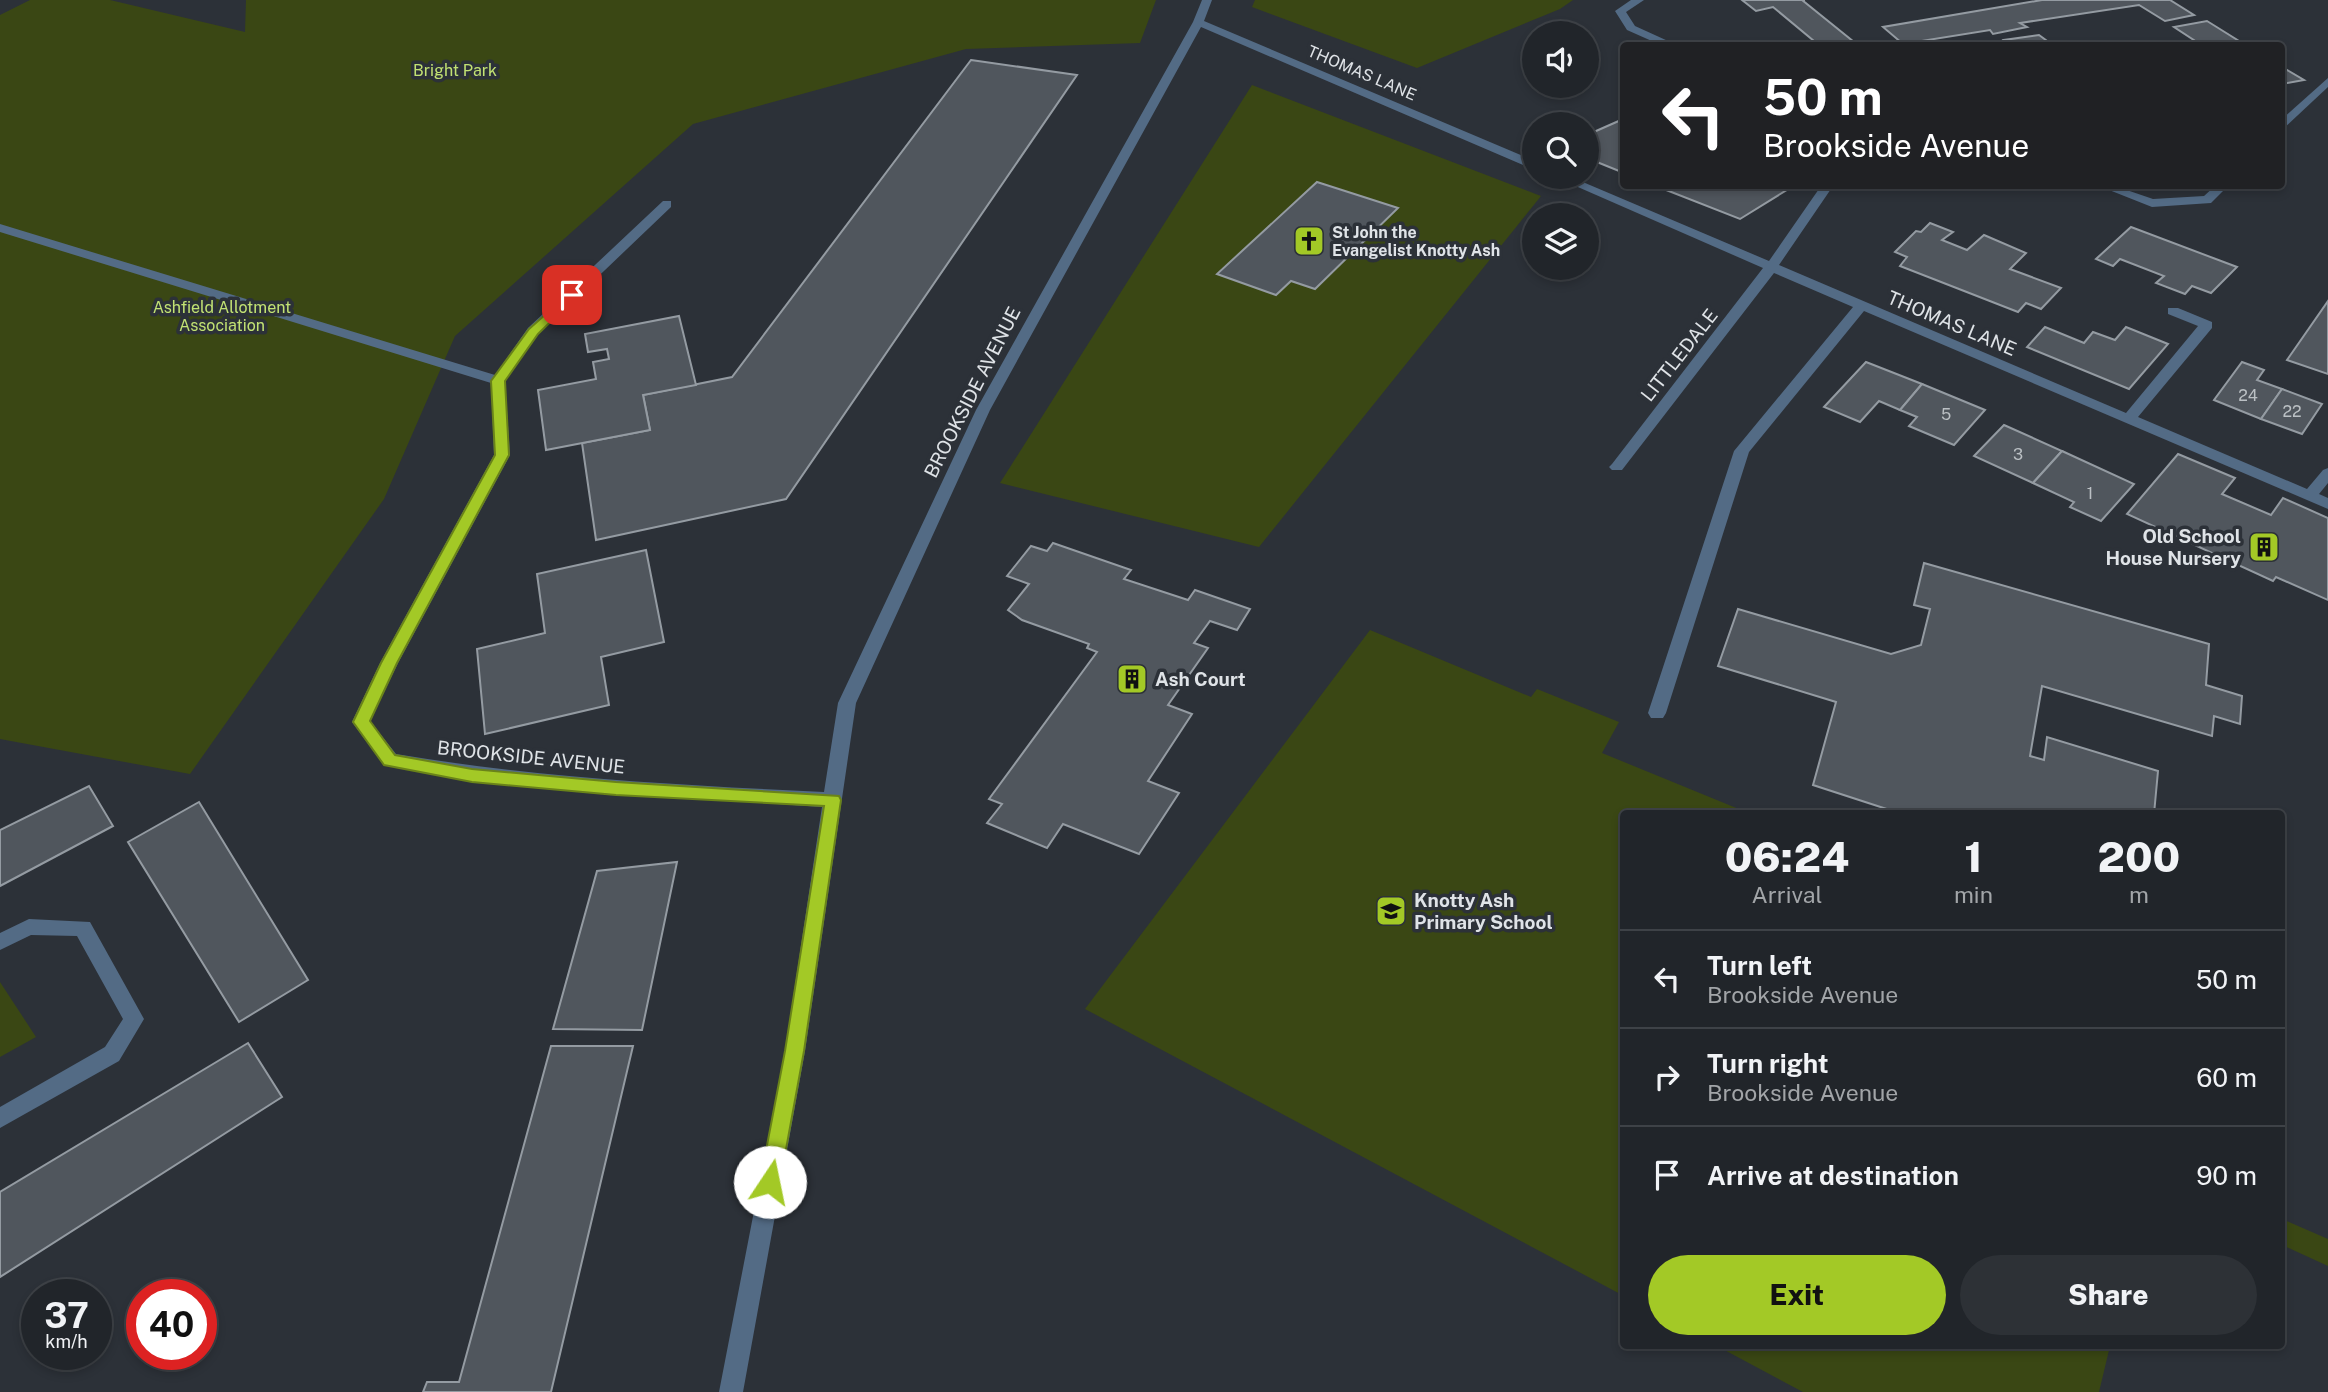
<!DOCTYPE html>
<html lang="en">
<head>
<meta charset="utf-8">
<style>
  body { margin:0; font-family:"Public Sans",sans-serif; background:#2d3136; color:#f1f3f6; height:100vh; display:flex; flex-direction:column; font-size:26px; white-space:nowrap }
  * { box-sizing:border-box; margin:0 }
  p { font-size:23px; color:#a2a5a8 }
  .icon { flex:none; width:38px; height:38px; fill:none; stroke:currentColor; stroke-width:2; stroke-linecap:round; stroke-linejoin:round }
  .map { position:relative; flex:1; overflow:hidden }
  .drawer { position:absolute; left:1620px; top:810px; width:665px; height:539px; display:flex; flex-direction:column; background:#21252a; border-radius:7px; box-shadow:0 4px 10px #0003,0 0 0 2px #3e4247 }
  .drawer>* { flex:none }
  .top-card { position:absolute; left:1620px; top:42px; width:665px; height:147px; border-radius:7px; box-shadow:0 4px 10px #0003,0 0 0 2px #3e4247; background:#202124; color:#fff; overflow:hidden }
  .buttons { position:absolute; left:1522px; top:21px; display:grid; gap:14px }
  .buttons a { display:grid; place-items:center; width:77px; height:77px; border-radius:50%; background:#21252a; box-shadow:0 4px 10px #0003,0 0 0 2px #3e4247; font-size:35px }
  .speed { position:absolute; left:21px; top:1279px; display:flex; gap:14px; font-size:35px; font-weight:700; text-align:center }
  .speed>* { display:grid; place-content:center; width:91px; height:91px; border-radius:50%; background:#21252a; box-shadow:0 4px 10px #0003,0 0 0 2px #3e4247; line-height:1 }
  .speed small { font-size:18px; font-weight:400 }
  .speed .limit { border:10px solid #d22; background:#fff; color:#111 }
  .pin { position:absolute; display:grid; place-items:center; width:60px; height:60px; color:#fff; margin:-30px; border-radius:14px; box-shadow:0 4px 10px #0006 }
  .me { position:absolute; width:77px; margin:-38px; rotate:11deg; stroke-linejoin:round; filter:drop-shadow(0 0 5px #0008) }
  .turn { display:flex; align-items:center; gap:24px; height:147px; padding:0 28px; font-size:32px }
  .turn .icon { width:91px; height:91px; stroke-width:2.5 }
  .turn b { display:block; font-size:49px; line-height:60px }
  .eta { display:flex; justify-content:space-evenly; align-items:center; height:119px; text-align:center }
  .eta b { font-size:42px; font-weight:800; line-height:49px }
  .primary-button { display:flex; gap:14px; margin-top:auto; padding:14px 28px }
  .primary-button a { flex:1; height:80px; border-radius:42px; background:#a3c926; color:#111; font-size:28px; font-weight:800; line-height:80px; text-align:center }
  .primary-button a+a { background:#2d3136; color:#f1f3f6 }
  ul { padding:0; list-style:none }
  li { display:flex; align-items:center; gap:21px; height:98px; padding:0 28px; border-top:2px solid #3e4247 }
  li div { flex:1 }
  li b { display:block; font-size:26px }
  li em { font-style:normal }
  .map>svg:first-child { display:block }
</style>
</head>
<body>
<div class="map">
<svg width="2328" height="1392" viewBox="0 0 2328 1392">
  <rect width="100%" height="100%" fill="#2c3138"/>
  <g fill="#3a4714">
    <path d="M30 0H110L245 32 246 0H1156L1140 43 966 49 693 124 455 336 384 499 190 774 0 739V15Z"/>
    <path d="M1255 0H1573L1560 9 1417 68 1252 7Z"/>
    <path d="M1252 85 1541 196 1259 547 1000 483Z"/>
    <path d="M1370 630 1531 697 1537 689 1619 722 1602 753 1751 814H1624V1296L1085 1009Z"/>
    <path d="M0 982 36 1037 0 1057Z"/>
    <path d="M2282 1219 2328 1239V1266L2282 1245Z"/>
    <path d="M1717 1346H2110L2099 1392H1803Z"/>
  </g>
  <g fill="#50565d" stroke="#949ba2" stroke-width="2">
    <path d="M1742 0H1805H1802L1859 46H1820L1773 7 1756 11Z"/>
    <path d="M2042 0H2170L2194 15 2165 21 2139 5 2020 23 2027 27 1993 34 1990 30 1903 44 1883 27Z"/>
    <path d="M2207 21 2247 46H2203L2174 27Z"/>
    <path d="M2039 35 2054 46H2012L2004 40Z"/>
    <path d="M971 60 1077 75 786 499 596 540 582 443 650 430 643 395 732 377Z"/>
    <path d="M2282 67 2304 80 2282 84Z"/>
    <path d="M1621 120 1624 122V173L1587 158V135Z"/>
    <path d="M1317 182 1398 208 1315 289 1291 281 1276 295 1217 274Z"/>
    <path d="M1656 186H1784L1790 188 1740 219Z"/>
    <path d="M1930 223 1953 232 1942 240 1967 250 1984 235 2026 253 2010 269 2061 288 2041 309 2026 303 2018 312 1900 266 1907 257 1895 252 1916 231 1921 232Z"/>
    <path d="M2131 227 2237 267 2211 293 2192 286 2185 294 2156 283 2164 276 2120 259 2113 266 2096 259Z"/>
    <path d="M2328 301V374L2287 360Z"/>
    <path d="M679 316 696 385 643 395 650 430 546 450 538 390 596 379 593 362 609 359 607 349 588 352 585 334Z"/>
    <path d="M2045 327 2084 343 2093 332 2115 340 2126 327 2168 344 2129 389 2027 347Z"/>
    <path d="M1866 362 1922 384 1900 410 1879 401 1860 422 1824 407Z"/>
    <path d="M2242 362 2264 370 2257 380 2282 389 2261 419 2214 400Z"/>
    <path d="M1922 384 1985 410 1954 445 1909 426 1917 417 1900 410Z"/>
    <path d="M2282 389 2322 404 2302 434 2261 419Z"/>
    <path d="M2004 425 2062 451 2033 483 1974 456Z"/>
    <path d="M2062 451 2134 484 2101 521 2070 507 2074 502 2033 483Z"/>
    <path d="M2178 454 2235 478 2222 494 2271 515 2283 498 2328 518V600L2276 577 2273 581 2127 514Z"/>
    <path d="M1053 543 1131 570 1124 579 1188 600 1195 590 1250 609 1237 630 1210 621 1194 643 1208 648 1168 705 1192 714 1148 781 1179 793 1139 854 1063 824 1047 848 987 823 1002 804 989 799 1097 652 1087 648 1089 644 1022 620 1008 610 1029 584 1007 576 1031 546 1047 551Z"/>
    <path d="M646 550 664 642 601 657 609 705 485 734 477 649 545 633 537 574Z"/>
    <path d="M1924 563 2209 644 2206 685 2242 696 2240 724 2214 716 2212 736 2042 686 2030 756 2044 760 2047 737 2158 771 2154 814H1902L1813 785 1836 702 1718 666 1738 609 1891 654 1921 645 1930 609 1914 605Z"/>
    <path d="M89 786 113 826 0 886V830Z"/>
    <path d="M199 802 308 980 239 1022 128 842Z"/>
    <path d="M677 862 642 1030 553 1029 597 871Z"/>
    <path d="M248 1043 282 1097 0 1277V1192Z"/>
    <path d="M551 1046H633L551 1392H423L427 1382H459Z"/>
  </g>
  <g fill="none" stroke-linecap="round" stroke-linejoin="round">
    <g fill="#536b85" fill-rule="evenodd">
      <path d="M1202 0H1212L1204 21 1535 161V170L1201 27 990 410 856 703 805 1051 743 1392H719L785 1051 822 807 555 789 445 776 384 765 352 722 380 663 494 455 491 383 0 232V224L495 375 528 328 663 201H671V207L538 334 505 381 510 455 398 663 370 721 396 754C538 778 681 785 824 792L838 703 976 410 1193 22Z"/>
      <path d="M1631 0H1644L1626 12 1635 26 1679 46H1663L1627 30 1615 11Z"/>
      <path d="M2328 78V87L2282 130V119Z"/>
      <path d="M1555 177H1571L1769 261 1821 186H1833L1779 265 2126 413 2198 326 2168 314V308H2178L2212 322V328L2138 417 2307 489 2323 470 2328 468V483L2319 494 2328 498V509L1864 311 1749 452 1666 713 1663 718H1651L1648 713 1734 451 1853 307 1774 273 1622 470H1612L1609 467 1612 464 1763 268Z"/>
      <path d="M2099 186H2115L2153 199 2204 196 2215 186H2228L2211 203 2152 207Z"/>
      <path d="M29 919 90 922 144 1019 119 1061 0 1128V1107L105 1047 123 1019 77 936 31 935 0 950V933Z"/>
    </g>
  </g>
  <path fill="#a3c926" stroke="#6a8319" stroke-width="2" d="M572 291 578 295 576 297 538 334 505 381 509 455 397 663 370 721 395 755 472 769 616 782 839 796 841 800 804 1051 780 1182 777 1189 770 1191 763 1189 760 1182 785 1051 824 806 616 795 472 782 384 765 353 722 381 663 495 455 491 381 529 329Z"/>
  <defs>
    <g id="church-square" transform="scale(1.575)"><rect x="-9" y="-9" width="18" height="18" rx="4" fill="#a3c926" stroke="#2c3138"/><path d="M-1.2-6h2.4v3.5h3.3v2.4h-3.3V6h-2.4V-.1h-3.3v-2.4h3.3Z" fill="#111"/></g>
    <g id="building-square" transform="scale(1.575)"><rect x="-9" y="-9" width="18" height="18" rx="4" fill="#a3c926" stroke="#2c3138"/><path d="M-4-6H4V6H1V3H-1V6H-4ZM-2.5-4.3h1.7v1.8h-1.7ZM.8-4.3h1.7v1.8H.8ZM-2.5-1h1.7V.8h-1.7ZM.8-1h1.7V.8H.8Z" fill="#111"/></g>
    <g id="school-square" transform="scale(1.575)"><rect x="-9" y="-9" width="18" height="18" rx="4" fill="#a3c926" stroke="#2c3138"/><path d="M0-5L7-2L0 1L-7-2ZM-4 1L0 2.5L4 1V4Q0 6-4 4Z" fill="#111"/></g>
  </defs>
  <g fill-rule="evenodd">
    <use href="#church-square" x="1309" y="241"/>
    <use href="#building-square" x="2264" y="547"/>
    <use href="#building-square" x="1132" y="679"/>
    <use href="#school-square" x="1391" y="911"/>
  </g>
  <g text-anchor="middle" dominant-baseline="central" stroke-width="7" stroke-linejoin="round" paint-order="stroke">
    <g font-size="16" fill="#c2e273" stroke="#2c3138">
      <text x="455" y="70">Bright Park</text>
      <text x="222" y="307">Ashfield Allotment<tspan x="222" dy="18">Association</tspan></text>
    </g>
    <g font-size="16" fill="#dfe3e7" stroke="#2c3138">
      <text transform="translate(1362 73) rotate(23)">THOMAS LANE</text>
    </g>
    <g font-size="16" font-weight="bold" fill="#dfe3e7" stroke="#2c3138" text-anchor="start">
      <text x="1332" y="232">St John the<tspan x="1332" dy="18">Evangelist Knotty Ash</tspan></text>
    </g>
    <g font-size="16" fill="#bbc0c4">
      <text x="2248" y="395">24</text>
      <text x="2292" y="411">22</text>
      <text x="1946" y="414">5</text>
      <text x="2018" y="454">3</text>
      <text x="2090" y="493">1</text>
    </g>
    <g font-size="19" fill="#dfe3e7" stroke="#2c3138">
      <text transform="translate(1952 323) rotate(23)">THOMAS LANE</text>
      <text transform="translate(1679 355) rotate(-52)">LITTLEDALE</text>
      <text transform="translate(972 392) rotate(-63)">BROOKSIDE AVENUE</text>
      <text transform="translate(531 757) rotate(6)">BROOKSIDE AVENUE</text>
    </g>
    <g font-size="19" font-weight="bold" fill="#dfe3e7" stroke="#2c3138" text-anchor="start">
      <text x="2241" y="536" text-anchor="end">Old School<tspan x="2241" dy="22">House Nursery</tspan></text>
      <text x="1155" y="679">Ash Court</text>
      <text x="1414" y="900">Knotty Ash<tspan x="1414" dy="22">Primary School</tspan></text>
    </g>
  </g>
</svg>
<div class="buttons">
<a><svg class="icon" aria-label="sound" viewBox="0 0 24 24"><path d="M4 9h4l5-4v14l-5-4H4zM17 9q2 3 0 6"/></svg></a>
<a><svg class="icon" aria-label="search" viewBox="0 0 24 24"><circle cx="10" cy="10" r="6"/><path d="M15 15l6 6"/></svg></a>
<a><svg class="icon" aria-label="layers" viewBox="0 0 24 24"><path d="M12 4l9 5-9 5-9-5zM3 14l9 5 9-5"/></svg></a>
</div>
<div class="speed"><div>37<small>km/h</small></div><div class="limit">40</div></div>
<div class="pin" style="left:572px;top:295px;background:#d93025"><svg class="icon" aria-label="arrive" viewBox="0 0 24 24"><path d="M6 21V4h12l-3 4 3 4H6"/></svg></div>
<svg class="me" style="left:770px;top:1182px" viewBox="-20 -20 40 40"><circle r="19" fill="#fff"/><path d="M0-13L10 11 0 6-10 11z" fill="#a3c926"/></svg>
<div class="top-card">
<div class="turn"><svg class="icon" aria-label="left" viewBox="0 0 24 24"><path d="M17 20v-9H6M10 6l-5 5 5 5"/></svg><div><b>50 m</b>Brookside Avenue</div></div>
</div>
<section class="drawer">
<div class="eta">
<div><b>06:24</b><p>Arrival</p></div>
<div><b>1</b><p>min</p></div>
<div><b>200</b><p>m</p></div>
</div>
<ul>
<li><svg class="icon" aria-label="left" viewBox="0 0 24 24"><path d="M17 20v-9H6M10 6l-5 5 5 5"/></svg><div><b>Turn left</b><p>Brookside Avenue</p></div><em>50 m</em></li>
<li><svg class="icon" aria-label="right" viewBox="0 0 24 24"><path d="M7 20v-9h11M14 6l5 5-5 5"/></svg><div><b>Turn right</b><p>Brookside Avenue</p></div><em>60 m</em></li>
<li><svg class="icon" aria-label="arrive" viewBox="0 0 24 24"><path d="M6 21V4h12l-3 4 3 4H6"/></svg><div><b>Arrive at destination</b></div><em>90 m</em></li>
</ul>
<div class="primary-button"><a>Exit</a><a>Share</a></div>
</section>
</div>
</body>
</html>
